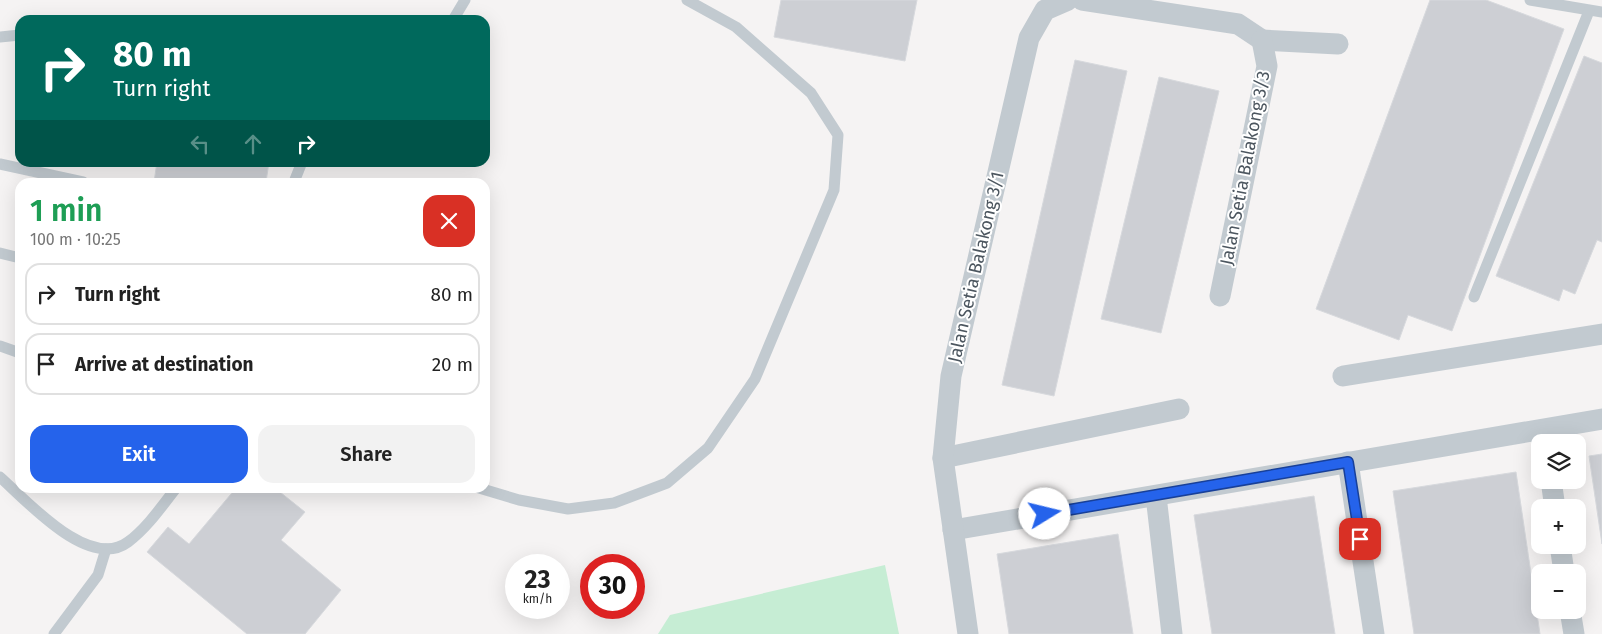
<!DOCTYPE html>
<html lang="en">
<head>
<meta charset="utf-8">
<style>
  body { margin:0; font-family:"Fira Sans",sans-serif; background:#f2f2f2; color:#222; height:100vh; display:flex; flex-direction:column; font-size:19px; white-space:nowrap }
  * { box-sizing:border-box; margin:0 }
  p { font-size:16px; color:#767676 }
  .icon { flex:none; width:28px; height:28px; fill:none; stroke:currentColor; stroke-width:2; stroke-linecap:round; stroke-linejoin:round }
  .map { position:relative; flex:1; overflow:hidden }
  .panel { position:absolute; left:15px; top:178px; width:475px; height:315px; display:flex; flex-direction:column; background:#fff; border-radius:15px; box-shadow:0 5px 20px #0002 }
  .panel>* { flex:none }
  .banner { position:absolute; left:15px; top:15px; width:475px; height:152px; border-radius:15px; box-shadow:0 5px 20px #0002; background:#00695c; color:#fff; overflow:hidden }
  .controls { position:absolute; left:1531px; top:434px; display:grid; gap:10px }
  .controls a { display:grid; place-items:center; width:55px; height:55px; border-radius:10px; background:#fff; box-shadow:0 5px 20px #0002; font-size:25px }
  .speed { position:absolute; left:505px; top:554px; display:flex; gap:10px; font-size:25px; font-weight:700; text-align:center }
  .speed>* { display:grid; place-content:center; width:65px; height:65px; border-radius:50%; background:#fff; box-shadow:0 5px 20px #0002; line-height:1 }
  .speed small { font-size:12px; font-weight:400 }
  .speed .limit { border:8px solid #d22; background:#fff; color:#111 }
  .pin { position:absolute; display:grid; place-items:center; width:42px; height:42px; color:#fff; margin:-21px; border-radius:10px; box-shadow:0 2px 8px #0006 }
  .me { position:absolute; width:55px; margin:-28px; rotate:81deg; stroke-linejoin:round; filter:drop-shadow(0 0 4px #0008) }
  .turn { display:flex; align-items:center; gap:18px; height:105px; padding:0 15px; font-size:22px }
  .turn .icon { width:65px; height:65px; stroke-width:2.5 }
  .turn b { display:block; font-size:35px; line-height:42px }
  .lanes { display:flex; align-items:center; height:48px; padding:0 15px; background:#0003; justify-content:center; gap:25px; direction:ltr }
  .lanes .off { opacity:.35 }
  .round { display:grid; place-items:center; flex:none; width:52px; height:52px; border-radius:15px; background:#f2f2f2 }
  .head { display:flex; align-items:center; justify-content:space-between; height:85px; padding:0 15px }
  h1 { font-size:30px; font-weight:600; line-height:38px; color:#1e9e55 }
  .button { display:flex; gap:10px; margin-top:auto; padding:10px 15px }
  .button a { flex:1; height:58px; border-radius:15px; background:#2563eb; color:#fff; font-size:20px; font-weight:600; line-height:58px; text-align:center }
  .button a+a { background:#f2f2f2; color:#222 }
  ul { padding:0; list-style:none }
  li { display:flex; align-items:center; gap:15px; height:62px; margin:0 10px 8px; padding:0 5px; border:2px solid #e0e0e0; border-radius:15px }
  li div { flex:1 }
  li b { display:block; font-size:19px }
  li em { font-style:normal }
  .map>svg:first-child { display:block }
</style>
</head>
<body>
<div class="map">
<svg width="1602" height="634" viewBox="0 0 1602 634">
  <rect width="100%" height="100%" fill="#f5f3f3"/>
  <path fill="#c6edd4" d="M885 565 899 634H658L670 615Z"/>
  <g fill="#cdcfd4" stroke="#d7d9dd">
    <path d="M781 0H917L905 61 774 37Z"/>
    <path d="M1430 0H1486L1564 29 1452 331 1408 315 1399 340 1316 309Z"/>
    <path d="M1584 56 1602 63V242L1597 240 1575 294 1563 289 1559 301 1496 276Z"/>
    <path d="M1075 60 1127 71 1054 396 1002 385Z"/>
    <path d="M1159 77 1219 91 1161 333 1101 319Z"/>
    <path d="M157 162H269L266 182H154Z"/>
    <path d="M1602 454V544L1589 456Z"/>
    <path d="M1516 472 1540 634H1414L1393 491Z"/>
    <path d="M236 488H275L305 512 281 540 341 590 305 634H247L147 552 168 527 189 544Z"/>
    <path d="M1314 496 1335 634H1212L1194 515Z"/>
    <path d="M1118 534 1133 634H1009L997 554Z"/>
  </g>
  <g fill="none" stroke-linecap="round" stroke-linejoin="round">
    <g stroke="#c2cad0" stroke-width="11">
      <path d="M1530 0 1602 12"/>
      <path d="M453 20 465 0"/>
      <path d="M0 37 20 35"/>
      <path d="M0 164 83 182"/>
      <path d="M294 182 302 162"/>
      <path d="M0 253 20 258"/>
      <path d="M1474 297 1589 11"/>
      <path d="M0 346 20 353"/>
      <path d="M0 477C27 501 89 571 128 542 147 528 162 506 176 488"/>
      <path d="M479 488 519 500 568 509 614 503 667 483 708 448 755 379 834 190 838 135 811 93 736 27 687 0"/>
      <path d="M54 634 98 575 106 549"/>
    </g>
    <g stroke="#c2cad0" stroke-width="21">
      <path d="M1082 0 1238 24 1262 40"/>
      <path d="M1262 40 1338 44"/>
      <path d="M1220 296 1267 66 1262 40"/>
      <path d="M1343 376 1602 334"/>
      <path d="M943 458 1179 409"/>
      <path d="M1348 462 1374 634"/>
      <path d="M1551 480 1555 508"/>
      <path d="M1156 496 1172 634"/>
      <path d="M953 530 1602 419"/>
      <path d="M1560 545 1564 572"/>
      <path d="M1570 610 1574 634"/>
      <path d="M968 634 943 458 951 376 1029 38 1045 10 1068 0"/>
    </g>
  </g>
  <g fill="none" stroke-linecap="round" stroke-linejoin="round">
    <g stroke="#184099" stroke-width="12">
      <path id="route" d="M1045 514 1348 462 1360 539"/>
    </g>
    <use href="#route" stroke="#2563eb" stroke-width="9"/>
  </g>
  <g text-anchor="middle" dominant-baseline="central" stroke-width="4" stroke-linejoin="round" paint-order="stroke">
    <g font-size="18" fill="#4c565f" stroke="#fff">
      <text transform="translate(1245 168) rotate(-79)">Jalan Setia Balakong 3/3</text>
      <text transform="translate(976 267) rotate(-77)">Jalan Setia Balakong 3/1</text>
    </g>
  </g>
</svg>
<div class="controls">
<a><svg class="icon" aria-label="layers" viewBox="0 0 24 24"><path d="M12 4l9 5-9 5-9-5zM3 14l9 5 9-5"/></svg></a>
<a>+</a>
<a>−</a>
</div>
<div class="speed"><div>23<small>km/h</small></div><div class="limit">30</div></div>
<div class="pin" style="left:1360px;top:539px;background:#d93025"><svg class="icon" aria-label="arrive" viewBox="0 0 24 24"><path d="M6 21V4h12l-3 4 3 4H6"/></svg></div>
<svg class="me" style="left:1045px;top:514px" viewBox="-20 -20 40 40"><circle r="19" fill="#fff"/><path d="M0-13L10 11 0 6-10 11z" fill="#2563eb"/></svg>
<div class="banner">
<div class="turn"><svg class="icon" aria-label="right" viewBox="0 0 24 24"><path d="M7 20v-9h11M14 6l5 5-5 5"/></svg><div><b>80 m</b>Turn right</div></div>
<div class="lanes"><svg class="icon off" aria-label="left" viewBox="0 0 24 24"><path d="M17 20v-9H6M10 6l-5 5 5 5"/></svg><svg class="icon off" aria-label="ahead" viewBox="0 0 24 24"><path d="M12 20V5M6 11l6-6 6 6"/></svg><svg class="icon" aria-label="right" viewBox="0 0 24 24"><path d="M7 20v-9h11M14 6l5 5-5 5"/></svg></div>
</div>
<section class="panel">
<div class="head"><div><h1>1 min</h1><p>100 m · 10:25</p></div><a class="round" style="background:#d93025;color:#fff"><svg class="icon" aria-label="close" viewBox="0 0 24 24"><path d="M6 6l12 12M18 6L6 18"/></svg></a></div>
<ul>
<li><svg class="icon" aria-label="right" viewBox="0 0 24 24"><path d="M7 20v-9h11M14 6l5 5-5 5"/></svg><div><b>Turn right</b></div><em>80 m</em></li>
<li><svg class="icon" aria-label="arrive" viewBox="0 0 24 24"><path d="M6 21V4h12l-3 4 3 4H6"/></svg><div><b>Arrive at destination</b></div><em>20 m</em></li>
</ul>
<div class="button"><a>Exit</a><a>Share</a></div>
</section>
</div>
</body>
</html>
